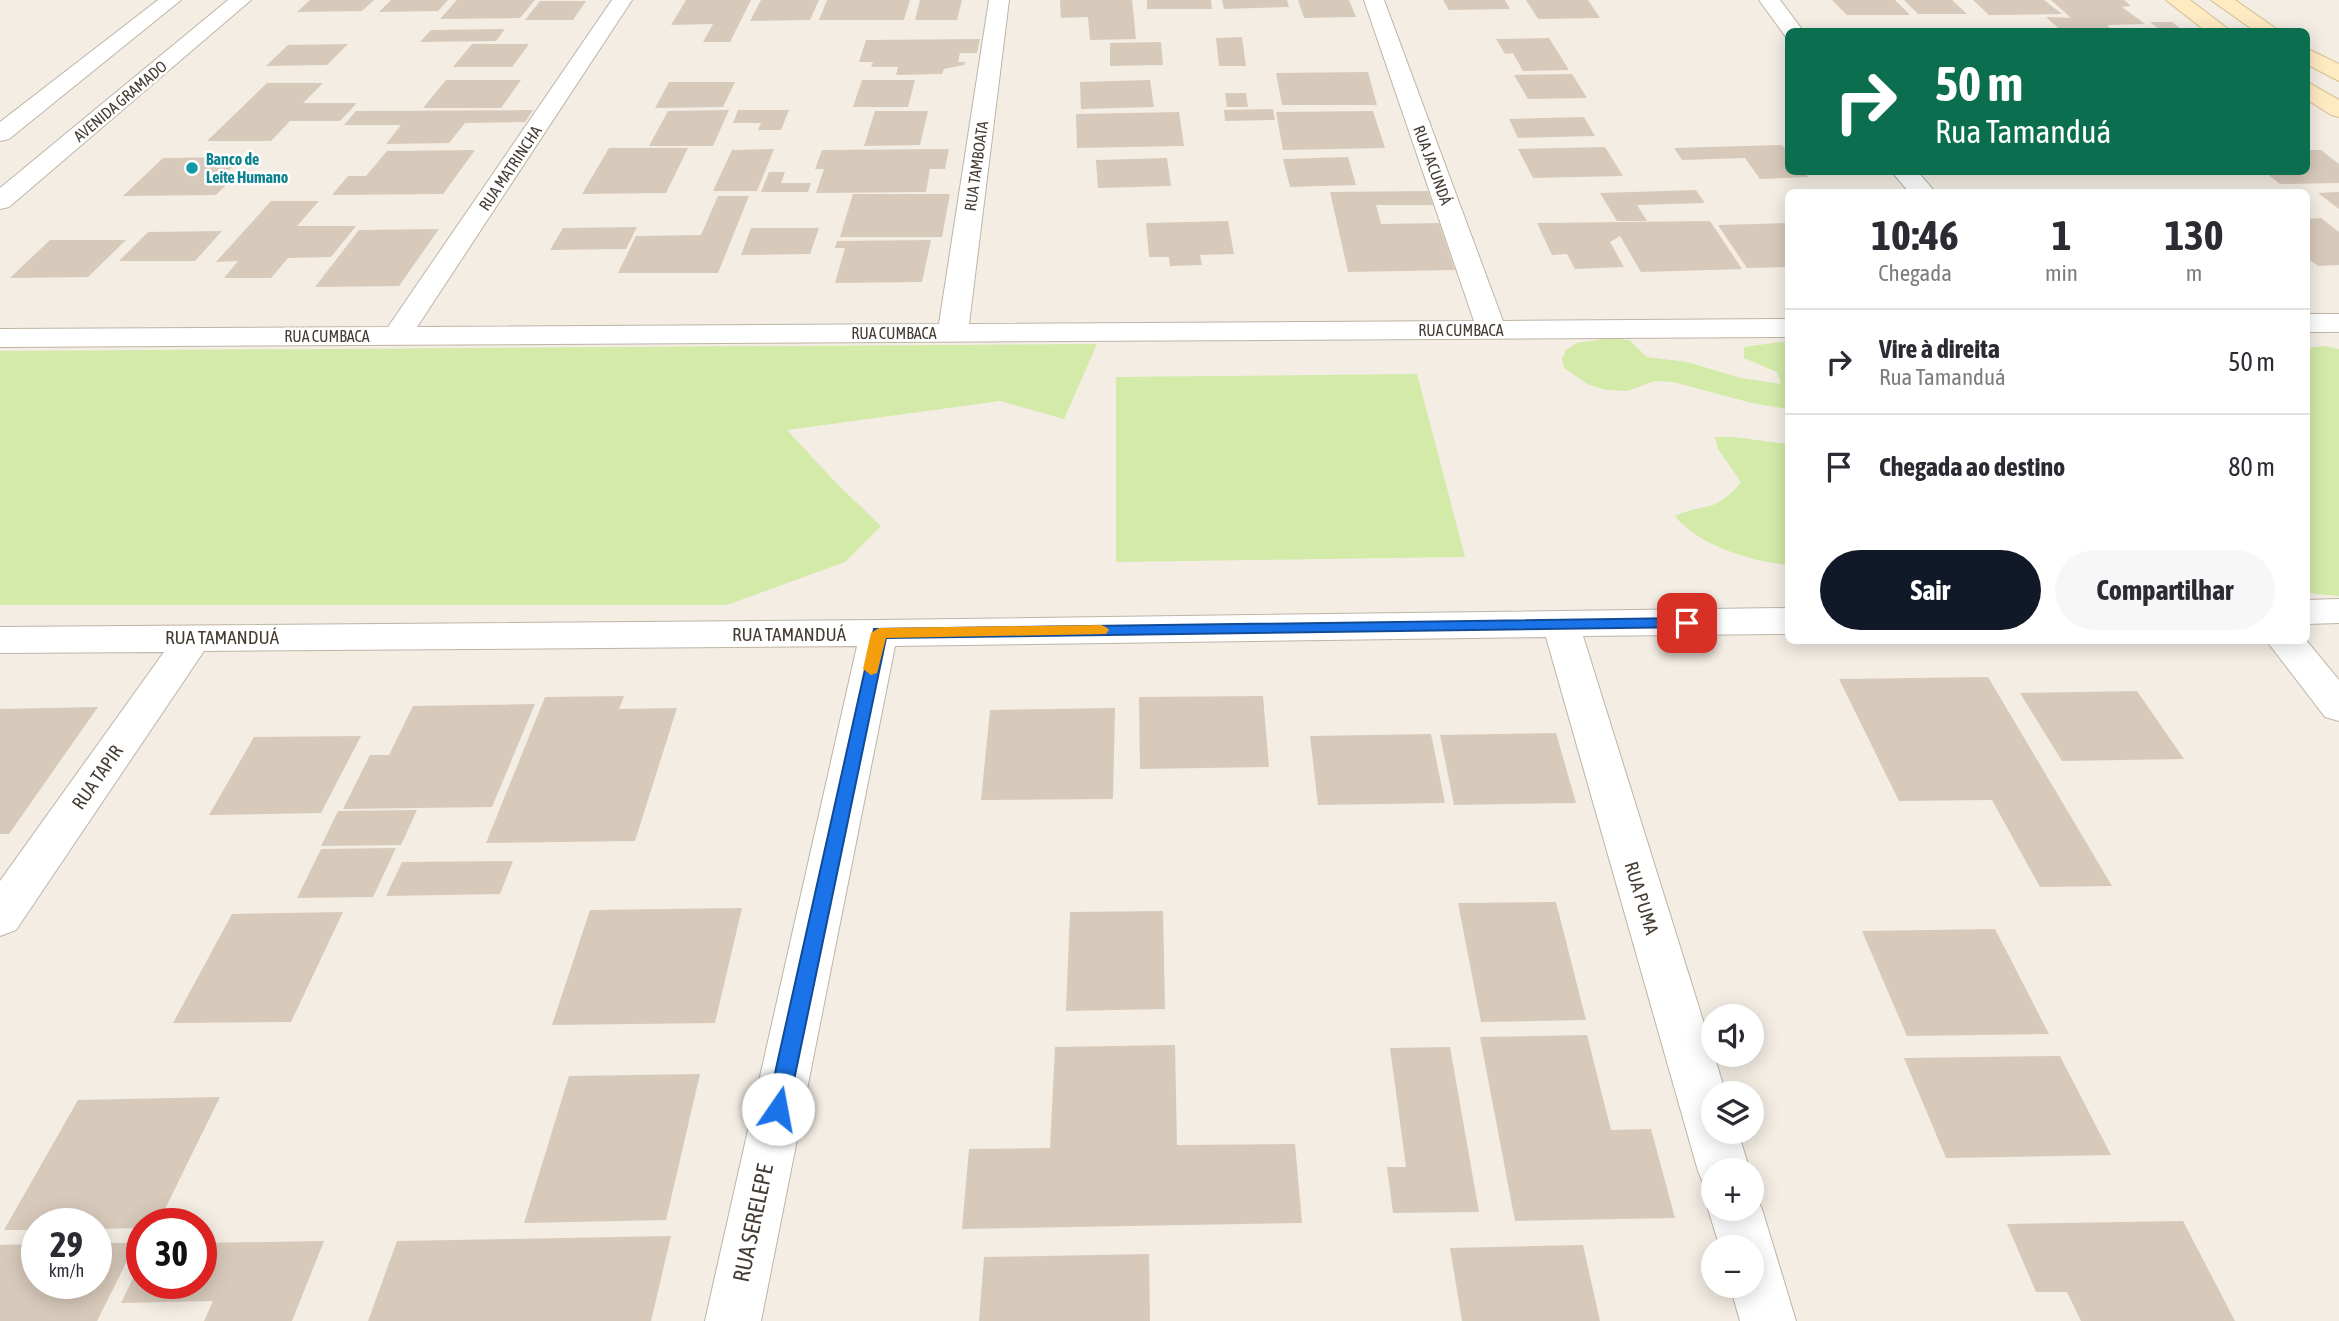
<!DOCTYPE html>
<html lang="pt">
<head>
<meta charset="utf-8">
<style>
  body { margin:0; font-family:"Asap Condensed",sans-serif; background:#f7f7f7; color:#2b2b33; height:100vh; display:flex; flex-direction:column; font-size:26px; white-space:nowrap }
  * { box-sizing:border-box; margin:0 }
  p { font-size:23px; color:#7c7c81 }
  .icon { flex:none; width:38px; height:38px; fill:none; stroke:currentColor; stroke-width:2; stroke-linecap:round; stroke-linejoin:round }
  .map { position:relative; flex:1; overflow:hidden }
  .side { position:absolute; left:1785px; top:189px; width:525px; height:455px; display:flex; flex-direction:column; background:#fff; border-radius:10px; box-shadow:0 4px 18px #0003 }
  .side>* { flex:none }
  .guide { position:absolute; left:1785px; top:28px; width:525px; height:147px; border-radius:10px; box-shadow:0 4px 18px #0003; background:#0b6e4f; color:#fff; overflow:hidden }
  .tools { position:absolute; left:1701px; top:1004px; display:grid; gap:14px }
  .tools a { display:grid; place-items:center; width:63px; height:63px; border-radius:50%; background:#fff; box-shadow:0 4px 18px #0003; font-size:35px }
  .speed { position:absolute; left:21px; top:1208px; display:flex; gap:14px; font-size:35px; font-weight:700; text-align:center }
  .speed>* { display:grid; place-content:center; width:91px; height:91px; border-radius:50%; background:#fff; box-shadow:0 4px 18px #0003; line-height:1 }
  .speed small { font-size:18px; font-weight:400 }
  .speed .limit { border:10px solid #d22; background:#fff; color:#111 }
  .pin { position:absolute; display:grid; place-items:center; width:60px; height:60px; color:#fff; margin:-30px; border-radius:14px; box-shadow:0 4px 10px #0006 }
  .me { position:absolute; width:77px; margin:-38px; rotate:12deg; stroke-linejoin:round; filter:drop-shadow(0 0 5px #0008) }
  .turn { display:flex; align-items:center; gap:24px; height:147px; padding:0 35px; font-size:32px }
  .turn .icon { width:91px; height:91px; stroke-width:2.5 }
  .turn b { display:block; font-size:49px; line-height:60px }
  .eta { display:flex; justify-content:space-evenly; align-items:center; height:119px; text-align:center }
  .eta b { font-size:42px; font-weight:700; line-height:49px }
  .action { display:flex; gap:14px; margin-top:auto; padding:14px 35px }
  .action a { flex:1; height:80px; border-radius:42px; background:#111827; color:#fff; font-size:28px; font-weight:700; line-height:80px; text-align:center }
  .action a+a { background:#f7f7f7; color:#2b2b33 }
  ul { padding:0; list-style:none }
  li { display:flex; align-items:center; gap:21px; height:105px; padding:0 35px; border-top:2px solid #e1e1e2 }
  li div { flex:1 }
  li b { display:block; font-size:26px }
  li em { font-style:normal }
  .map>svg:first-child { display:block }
</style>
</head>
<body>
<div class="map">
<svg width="2339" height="1321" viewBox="0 0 2339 1321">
  <rect width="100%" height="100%" fill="#f3ede4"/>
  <g fill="#d3eaa9">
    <path d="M1611 338 1629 340 1647 357 1687 362 1741 378 1781 384 1777 372 1744 358V347L1788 341V409L1752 403 1673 382 1655 381 1627 391 1607 390 1589 385 1564 368 1562 359 1566 350 1577 343Z"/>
    <path d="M1097 344 1064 419 1000 401 787 430 837 484 881 526 845 562 727 605H0V351Z"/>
    <path d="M2324 346 2339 349V596L2306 593 2307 348Z"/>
    <path d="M1417 374 1465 557 1116 562V377Z"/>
    <path d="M1715 437H1734L1788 444V565C1753 562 1697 545 1675 516 1707 502 1715 514 1741 482L1718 449Z"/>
  </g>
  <g fill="#d8cabb">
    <path d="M310 0H374L362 11 297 12Z"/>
    <path d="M391 0H448L438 11 379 12Z"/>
    <path d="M457 0H535L520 18 440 19Z"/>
    <path d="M686 0H751L730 42H703L713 24 671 25Z"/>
    <path d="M761 0H819L810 20 750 21Z"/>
    <path d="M827 0H910L904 20H819Z"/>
    <path d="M920 0H962L957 20H915Z"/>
    <path d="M1060 0H1132L1136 39 1090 40 1088 17 1061 18Z"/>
    <path d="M1147 0H1211L1212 9H1147Z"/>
    <path d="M1222 0H1287L1289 7 1224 9Z"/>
    <path d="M1298 0H1349L1356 17 1304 18Z"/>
    <path d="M1443 0H1505L1510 9 1449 10Z"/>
    <path d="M1526 0H1588L1600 18 1538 19Z"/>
    <path d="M1832 0H1895L1910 15H1847Z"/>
    <path d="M1904 0H1952L1967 14H1918Z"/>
    <path d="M1973 0H2044L2062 14 1989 15Z"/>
    <path d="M2051 0H2124L2131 6 2122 7 2145 24 2108 25 2111 32H2063L2046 17 2071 18Z"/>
    <path d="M540 1H586L573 20H525Z"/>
    <path d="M2150 22H2172L2185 32H2163Z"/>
    <path d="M505 29 496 41 420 42 431 30Z"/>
    <path d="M1242 37 1246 66H1219L1216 38Z"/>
    <path d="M1549 38 1569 70 1523 71 1513 53 1505 54 1496 39Z"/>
    <path d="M980 39 977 53H960L958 62H965L964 65 944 69 942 74 896 75 898 67H871L873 62H859L866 40Z"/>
    <path d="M1161 42 1163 65 1110 66V43Z"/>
    <path d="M348 44 327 65 266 66 288 45Z"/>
    <path d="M472 44H529L512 67H453Z"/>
    <path d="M1368 72 1377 105H1282L1276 73Z"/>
    <path d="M1572 74 1587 98 1528 99 1514 75Z"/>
    <path d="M446 80H521L501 108H423Z"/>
    <path d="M862 80H915L908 107H853Z"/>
    <path d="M1150 80 1154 107 1081 109 1080 82Z"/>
    <path d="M669 82H735L723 107 655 108Z"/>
    <path d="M267 83H323L303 103H357L340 121H290L271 141H207Z"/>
    <path d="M1225 93H1246L1248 107H1227Z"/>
    <path d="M1273 109 1275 120 1225 121 1224 110Z"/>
    <path d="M533 110 525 122 465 123 449 143 386 144 401 125H344L356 111Z"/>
    <path d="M729 110 713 146H649L668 111Z"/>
    <path d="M738 110H789L781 130H758L761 123H733Z"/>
    <path d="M875 111H928L920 145 864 146Z"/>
    <path d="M1373 111 1385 148 1283 150 1276 112Z"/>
    <path d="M1179 112 1184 146 1077 148 1076 114Z"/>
    <path d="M1584 117 1595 136 1518 138 1509 119Z"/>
    <path d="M1782 145 1788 153V172H1804L1808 177 1760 179 1745 158 1682 160 1674 148Z"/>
    <path d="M1605 147 1623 176 1533 178 1518 149Z"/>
    <path d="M609 148H688L666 193 582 194Z"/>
    <path d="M774 149 757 191H713L732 150Z"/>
    <path d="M949 149 945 169H930L926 192 816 193 824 169H815L822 150Z"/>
    <path d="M475 150 443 194 332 195 348 176H366L387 151Z"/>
    <path d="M2306 150H2321L2339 164V183L2280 184 2265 172H2306Z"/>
    <path d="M242 157 221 178H233L216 195 123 196 163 158Z"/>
    <path d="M1348 157 1356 185 1290 187 1283 159Z"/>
    <path d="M1167 158 1171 186 1098 188 1096 160Z"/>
    <path d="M769 172H785L781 183H811L808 192H761Z"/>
    <path d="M1696 190 1705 203 1637 205 1647 221H1617L1600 193Z"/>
    <path d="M1428 191 1433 205H1376L1381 224 1439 223 1455 270 1348 272 1330 192Z"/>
    <path d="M2339 192V209L2318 193Z"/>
    <path d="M853 194H950L942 237H840Z"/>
    <path d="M718 196H749L718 273H618L636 236 701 235Z"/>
    <path d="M271 201H319L297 226H356L331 257 288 258 271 278H224L238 261 216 262Z"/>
    <path d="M2321 218 2339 232V265L2318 266 2306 257V219Z"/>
    <path d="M1228 221 1234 254 1200 255 1202 265 1170 266 1169 257H1149L1146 223Z"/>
    <path d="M1710 221 1742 269 1641 272 1620 236 1610 242 1624 267 1575 269 1567 254 1552 255 1537 223Z"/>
    <path d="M1788 223V267L1747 268 1718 225Z"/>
    <path d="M637 227 626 249 550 250 563 228Z"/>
    <path d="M751 228H819L810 254 741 255Z"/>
    <path d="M439 229 399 286 315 287 359 230Z"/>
    <path d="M222 231 195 261H119L148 232Z"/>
    <path d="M50 240H126L88 277 10 278Z"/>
    <path d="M931 240 922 282 835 283 845 248H835L837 241Z"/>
    <path d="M1988 677 2112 886 2040 887 1992 800 1899 801 1839 679Z"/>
    <path d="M2137 691 2184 759 2062 761 2020 693Z"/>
    <path d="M624 696 619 709 677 708 635 841 486 843 545 697Z"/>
    <path d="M1263 696 1269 767 1140 769 1139 697Z"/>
    <path d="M535 704 492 807 343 809 370 755H389L413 706Z"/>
    <path d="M98 707 9 834H0V709Z"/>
    <path d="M1115 708 1113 799 981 800 990 710Z"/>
    <path d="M1556 733 1576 803 1454 805 1440 735Z"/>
    <path d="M1431 734 1445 803 1318 805 1310 736Z"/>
    <path d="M361 736 321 813 209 815 254 737Z"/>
    <path d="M417 810 401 845 321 846 338 811Z"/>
    <path d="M396 848 373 897 297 898 321 849Z"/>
    <path d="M513 861 500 894 386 896 402 862Z"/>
    <path d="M1556 902 1586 1020 1481 1022 1458 903Z"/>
    <path d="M742 908 715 1023 552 1025 590 910Z"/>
    <path d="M1163 911 1165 1009 1066 1011 1070 912Z"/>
    <path d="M343 912 291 1022 173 1023 232 914Z"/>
    <path d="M1995 929 2049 1034 1907 1036 1862 931Z"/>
    <path d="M1587 1035 1611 1130 1651 1129 1675 1218 1515 1221 1480 1037Z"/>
    <path d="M1175 1045 1177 1145 1295 1144 1302 1223 962 1229 969 1149 1050 1148 1055 1047Z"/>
    <path d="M1450 1047 1479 1212 1393 1213 1387 1167H1406L1390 1048Z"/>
    <path d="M2060 1056 2111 1155 1946 1158 1904 1058Z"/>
    <path d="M700 1074 666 1220 524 1223 569 1076Z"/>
    <path d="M220 1097 158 1223H142V1228L96 1229V1223H37V1230H4L78 1100Z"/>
    <path d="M2183 1221 2235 1321H2081L2067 1292H2036L2007 1224Z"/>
    <path d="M671 1236 651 1321H368L397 1241Z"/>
    <path d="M324 1241 292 1321H204L213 1301 121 1303 142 1260V1283H201V1243Z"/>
    <path d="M96 1243H136L97 1321H0V1245L37 1244V1283H96Z"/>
    <path d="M1583 1245 1600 1321H1462L1450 1248Z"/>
    <path d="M1149 1254 1150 1321H979L984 1257Z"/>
  </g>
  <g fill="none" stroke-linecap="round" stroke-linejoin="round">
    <g stroke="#bfb4a6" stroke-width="2">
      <g id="minor">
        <path d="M612 0H632L417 327 939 324 989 0H1009L969 324 1474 321 1364 0H1384L1503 321 1788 319V337L0 347V329L388 327Z"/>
        <path d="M1759 0H1780L1804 32H1788V37H1786Z"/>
        <path d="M1892 172H1918L1935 192H1909Z"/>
        <rect x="2306" y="314" width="33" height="18"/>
        <path d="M2339 599V623L2306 624V600Z"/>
        <path d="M1788 608V634L1583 636 1726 1094H1713V1132H1738L1750 1171H1713V1192L1705 1188 1698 1171 1546 637 895 646 761 1321H705L857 646 204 651 16 930 0 936V881L164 652 0 653V627L879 620Z"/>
        <path d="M2266 640H2306L2339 680V721L2325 717Z"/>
        <path d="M1752 1190 1762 1209 1796 1321H1740L1730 1286H1752V1248H1720L1708 1209 1713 1198V1209H1752Z"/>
      </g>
    </g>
    <g stroke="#bfb4a6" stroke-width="2">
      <g id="tertiary">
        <path d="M158 0H181L9 139 0 141V122Z"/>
        <path d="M228 0H251L9 207 0 209V188Z"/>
      </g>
    </g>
    <g stroke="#d5be90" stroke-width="2">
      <g id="secondary">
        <path d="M2166 0H2190L2232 32H2207Z"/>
        <path d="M2211 0H2235L2281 32H2256Z"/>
        <path d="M2306 48 2339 64V81L2306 64Z"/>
        <path d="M2306 81 2339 100V117L2331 115 2306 99Z"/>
      </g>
    </g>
    <use href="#minor" fill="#fff" fill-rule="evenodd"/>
    <use href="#tertiary" fill="#fff" fill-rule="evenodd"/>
    <use href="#secondary" fill="#ffebc2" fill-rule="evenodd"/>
  </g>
  <path fill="#1a73e8" stroke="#114b97" stroke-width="2" d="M1687 618 1693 619 1695 623 1693 627 886 638 788 1109 785 1116 778 1119 770 1116 767 1109 874 629Z"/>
  <path fill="#f59e0b" d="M1101 625 1106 627 1109 630 1106 634 886 638 877 673 871 675 863 669 871 633 879 628Z"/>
  <circle fill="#0f9aa8" stroke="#fff" stroke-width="2.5" cx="192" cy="168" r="7"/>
  <g text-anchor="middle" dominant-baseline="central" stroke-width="5" stroke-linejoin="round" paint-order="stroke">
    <g font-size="16" fill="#453d33" stroke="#fff">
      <text transform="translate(120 101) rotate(-40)">AVENIDA GRAMADO</text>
      <text transform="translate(1433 165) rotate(70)">RUA JACUNDÁ</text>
      <text transform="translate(976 166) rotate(-82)">RUA TAMBOATA</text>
      <text transform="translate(510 168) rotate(-56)">RUA MATRINCHA</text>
      <text x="1461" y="330">RUA CUMBACA</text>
      <text x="894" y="333">RUA CUMBACA</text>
      <text x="327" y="336">RUA CUMBACA</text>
    </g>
    <g font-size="16" font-weight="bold" fill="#0d838f" stroke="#fff" text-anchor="start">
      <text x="206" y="159">Banco de<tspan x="206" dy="18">Leite Humano</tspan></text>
    </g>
    <g font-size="19" fill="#453d33" stroke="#fff">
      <text x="789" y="634">RUA TAMANDUÁ</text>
      <text x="222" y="637">RUA TAMANDUÁ</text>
      <text transform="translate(97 777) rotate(-55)">RUA TAPIR</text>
      <text transform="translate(1642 898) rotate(73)">RUA PUMA</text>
    </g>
    <g font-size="23" fill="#453d33" stroke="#fff">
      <text transform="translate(753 1223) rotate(-78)">RUA SERELEPE</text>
    </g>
  </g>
</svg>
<div class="tools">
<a><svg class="icon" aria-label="sound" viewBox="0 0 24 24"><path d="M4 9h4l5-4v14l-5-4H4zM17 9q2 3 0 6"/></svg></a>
<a><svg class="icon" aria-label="layers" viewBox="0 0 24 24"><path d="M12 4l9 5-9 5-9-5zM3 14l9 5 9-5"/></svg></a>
<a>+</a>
<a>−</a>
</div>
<div class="speed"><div>29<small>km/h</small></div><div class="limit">30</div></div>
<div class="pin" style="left:1687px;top:623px;background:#d93025"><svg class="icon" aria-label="arrive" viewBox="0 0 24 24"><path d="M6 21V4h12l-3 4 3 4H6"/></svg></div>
<svg class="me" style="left:778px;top:1109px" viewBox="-20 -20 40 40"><circle r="19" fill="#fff"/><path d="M0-13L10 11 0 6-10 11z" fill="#1a73e8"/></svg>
<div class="guide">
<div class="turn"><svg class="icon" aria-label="right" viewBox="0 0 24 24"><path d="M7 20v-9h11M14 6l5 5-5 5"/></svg><div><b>50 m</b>Rua Tamanduá</div></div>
</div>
<section class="side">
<div class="eta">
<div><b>10:46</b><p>Chegada</p></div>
<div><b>1</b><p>min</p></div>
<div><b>130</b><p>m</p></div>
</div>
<ul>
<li><svg class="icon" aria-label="right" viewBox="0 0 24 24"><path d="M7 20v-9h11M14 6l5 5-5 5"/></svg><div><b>Vire à direita</b><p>Rua Tamanduá</p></div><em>50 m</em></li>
<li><svg class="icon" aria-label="arrive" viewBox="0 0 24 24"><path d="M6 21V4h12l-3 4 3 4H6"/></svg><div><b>Chegada ao destino</b></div><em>80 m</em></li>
</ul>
<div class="action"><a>Sair</a><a>Compartilhar</a></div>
</section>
</div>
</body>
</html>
